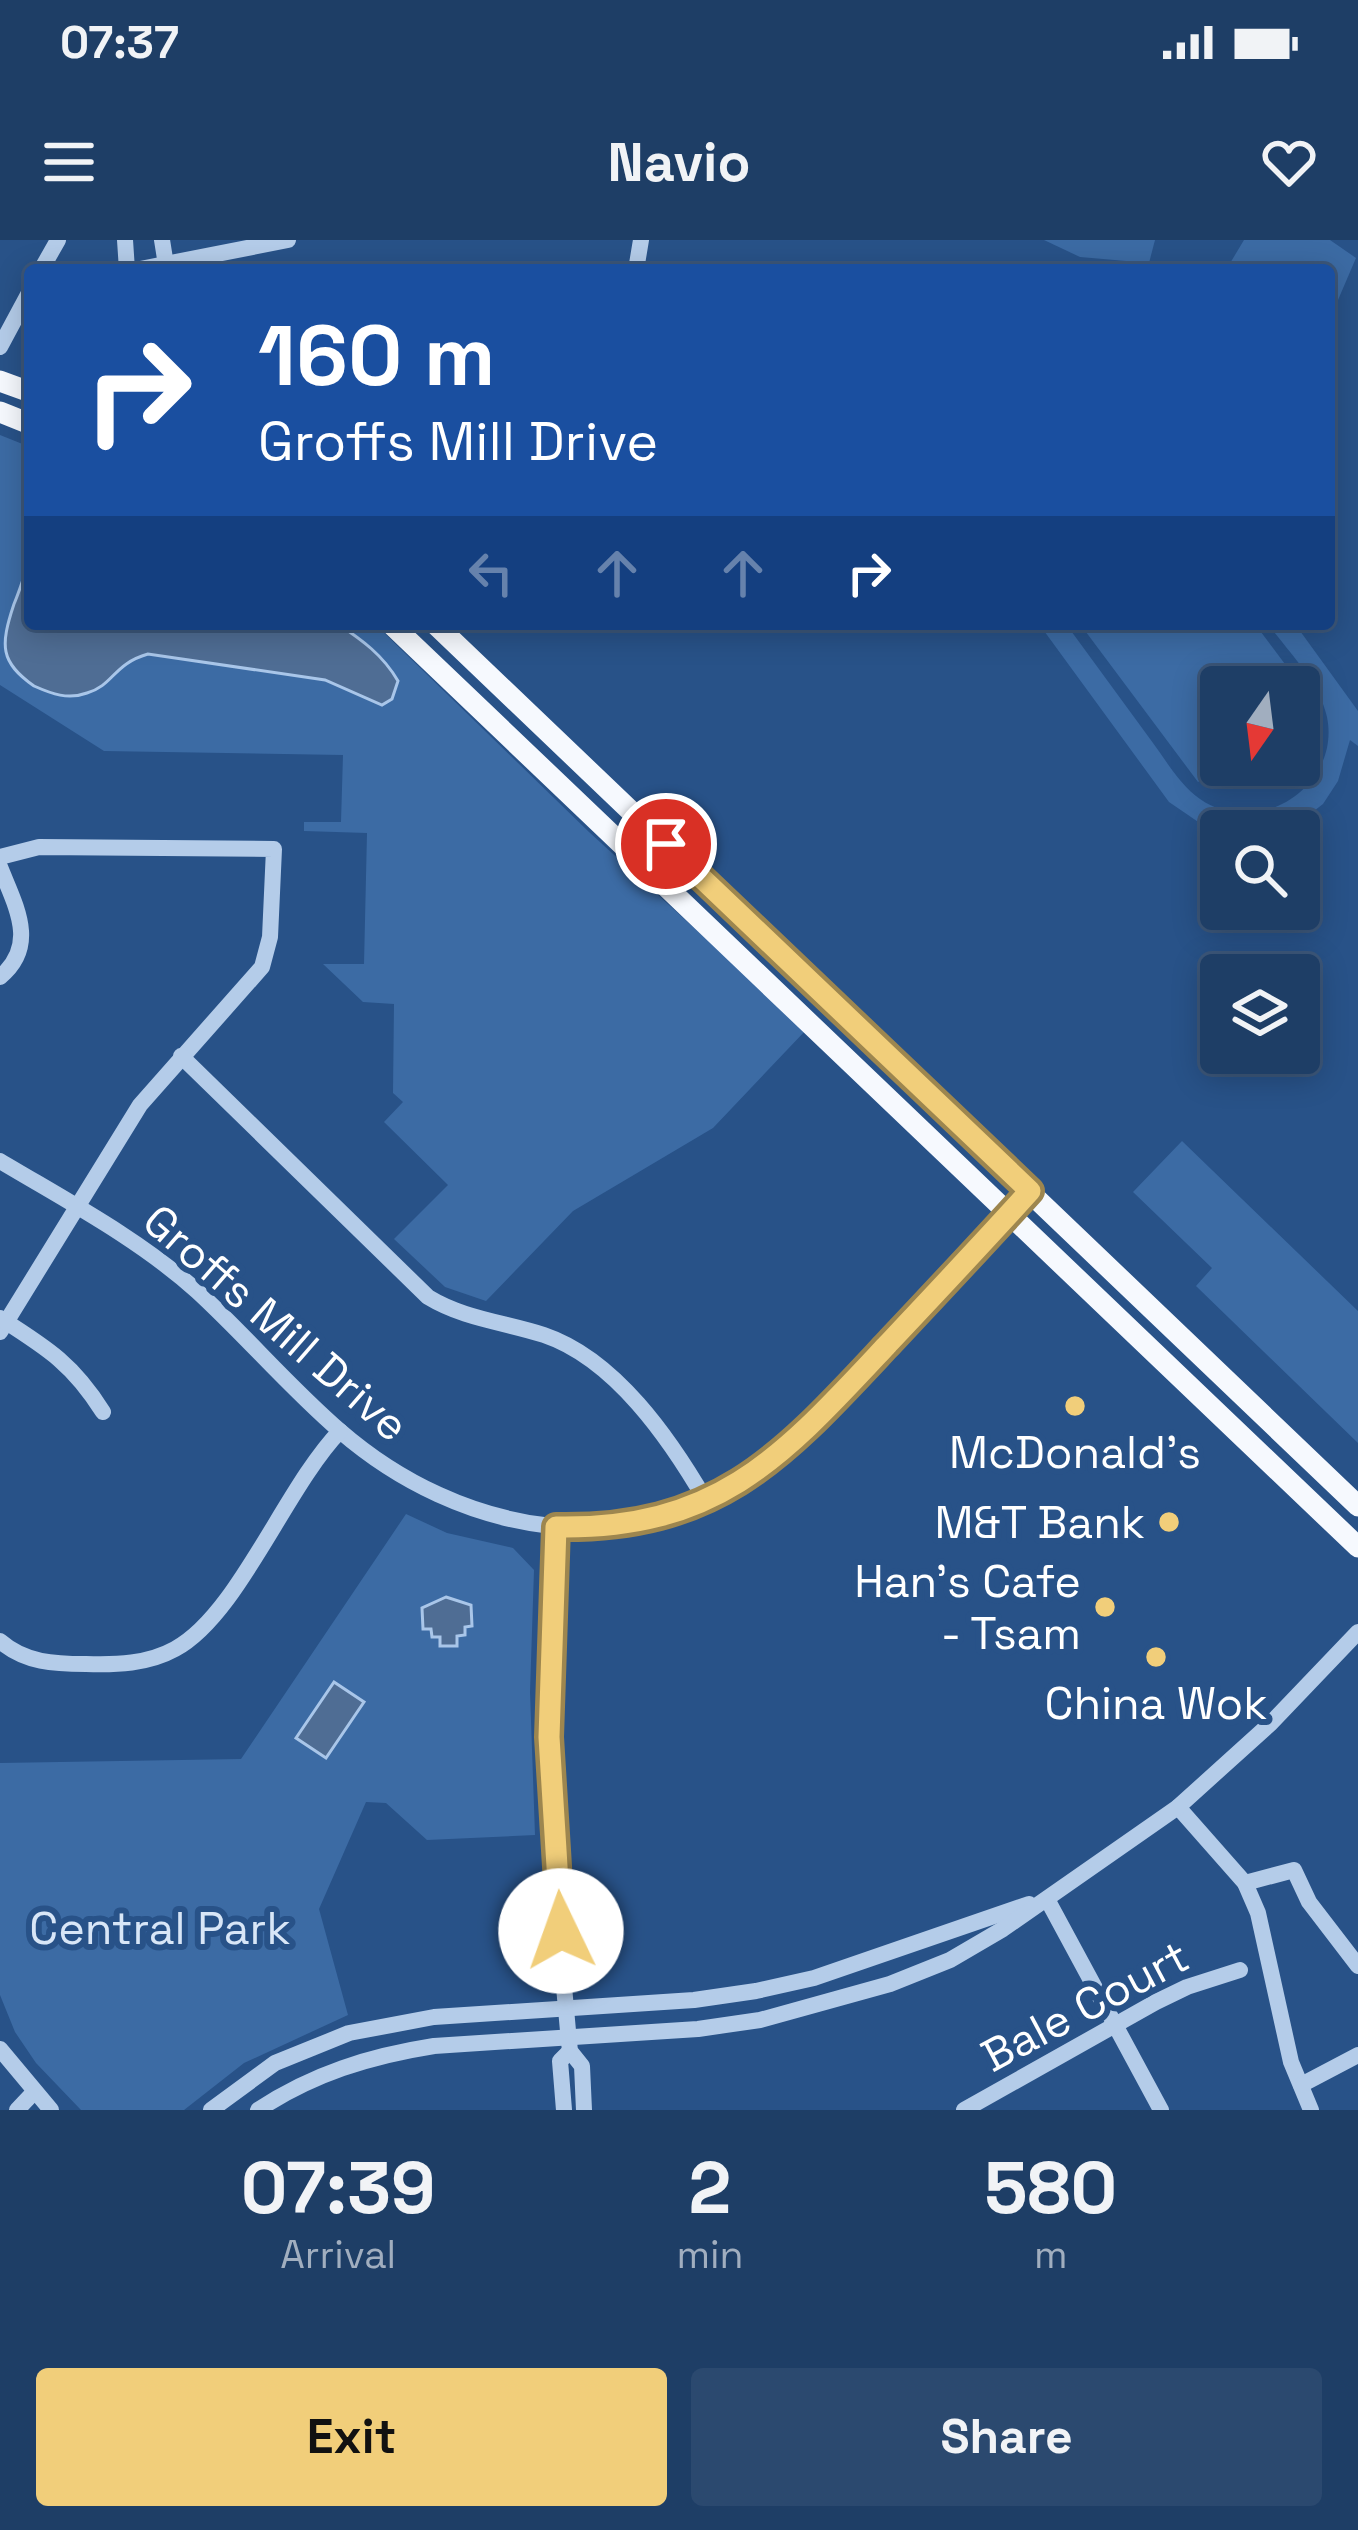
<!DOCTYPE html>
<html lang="en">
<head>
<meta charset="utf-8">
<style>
  body { margin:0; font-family:"Space Grotesk",sans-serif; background:#2b496f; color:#f1f3f6; height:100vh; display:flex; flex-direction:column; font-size:45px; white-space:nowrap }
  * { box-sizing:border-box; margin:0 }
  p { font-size:39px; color:#a1aebf }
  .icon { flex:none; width:66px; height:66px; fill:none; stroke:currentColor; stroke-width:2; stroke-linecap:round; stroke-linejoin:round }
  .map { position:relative; height:1870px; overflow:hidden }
  .drawer { display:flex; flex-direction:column; background:#1e3e66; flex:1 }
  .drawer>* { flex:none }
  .top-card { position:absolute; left:24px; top:24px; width:1311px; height:366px; border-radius:12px; box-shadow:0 6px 30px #0003,0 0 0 3px #3c577a; background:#1a4fa0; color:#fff; overflow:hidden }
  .needle { width:78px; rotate:194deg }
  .tools { position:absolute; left:1200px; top:426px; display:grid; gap:24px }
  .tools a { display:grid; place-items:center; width:120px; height:120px; border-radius:12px; background:#1e3e66; box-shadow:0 6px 30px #0003,0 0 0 3px #3c577a; font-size:60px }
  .pin { position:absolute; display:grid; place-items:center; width:102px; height:102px; color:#fff; margin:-51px; border:6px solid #fff; border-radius:50%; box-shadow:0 3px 12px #0007 }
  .me { position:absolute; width:132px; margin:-66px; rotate:357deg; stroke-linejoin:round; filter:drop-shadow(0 0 9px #0008) }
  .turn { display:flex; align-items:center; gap:42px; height:252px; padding:0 36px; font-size:54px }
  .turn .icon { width:156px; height:156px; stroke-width:2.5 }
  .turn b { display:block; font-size:84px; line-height:102px }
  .lanes { display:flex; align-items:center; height:114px; padding:0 36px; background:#0003; justify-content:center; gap:60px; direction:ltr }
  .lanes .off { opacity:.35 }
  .eta { display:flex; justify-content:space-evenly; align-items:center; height:204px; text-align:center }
  .eta b { font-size:72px; font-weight:600; line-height:84px }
  .action { display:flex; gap:24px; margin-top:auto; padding:24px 36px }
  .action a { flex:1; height:138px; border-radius:12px; background:#f1ce7a; color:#111; font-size:48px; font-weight:600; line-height:138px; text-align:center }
  .action a+a { background:#2b496f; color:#f1f3f6 }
  .status { display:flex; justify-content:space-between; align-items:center; height:84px; padding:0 60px; background:#1e3e66; direction:ltr }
  .status svg { height:33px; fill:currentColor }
  header { display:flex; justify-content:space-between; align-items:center; height:156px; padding:0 36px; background:#1e3e66; font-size:54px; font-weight:600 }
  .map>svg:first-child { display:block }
</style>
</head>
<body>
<div class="status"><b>07:37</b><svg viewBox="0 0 49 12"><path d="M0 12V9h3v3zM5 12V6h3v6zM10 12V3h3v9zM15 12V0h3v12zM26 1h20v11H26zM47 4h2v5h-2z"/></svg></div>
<header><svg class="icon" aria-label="menu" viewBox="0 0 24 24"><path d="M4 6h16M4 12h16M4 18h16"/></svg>Navio<svg class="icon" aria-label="heart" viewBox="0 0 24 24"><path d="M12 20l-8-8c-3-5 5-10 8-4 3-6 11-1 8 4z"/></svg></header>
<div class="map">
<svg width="1358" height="1870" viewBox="0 0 1358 1870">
  <rect width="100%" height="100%" fill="#285288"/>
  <g fill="#3c6ba4">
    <path d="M1044 0H1155L1149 23 1080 17Z"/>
    <path d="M1244 0H1330L1356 18 1338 60 1329 70V30H1226Z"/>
    <path d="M0 195 30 207V384H375L589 592 806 790 713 888 573 971 486 1061 445 1047 394 999 448 945 384 882 403 862 393 853 394 764 363 762 323 724H364L367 593 304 591V582H341L343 515 104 511 0 445Z"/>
    <path d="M1039 384H1066C1095 424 1124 463 1153 503 1167 522 1180 545 1200 559 1258 600 1341 546 1327 477 1320 443 1288 411 1268 384H1295L1358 471V506L1350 500 1338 541 1323 564 1301 581 1279 591 1210 590 1169 562Z"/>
    <path d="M1080 384H1255L1311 459 1299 468V447H1221L1222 525 1198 542Z"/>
    <path d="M1182 901 1358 1071V1203L1196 1046 1212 1028 1133 952Z"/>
    <path d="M406 1274 447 1293 513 1308 534 1330 530 1452 535 1595 427 1600 386 1563 366 1562 319 1669 348 1775 244 1823 184 1870H81L36 1823 15 1792 0 1755V1523L241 1519Z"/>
  </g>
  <g fill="#4f6d94" stroke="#a9c6e9" stroke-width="3">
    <path d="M30 321V384H338C362 400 383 415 398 441L392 459 382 465 325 440 148 414C113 424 114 445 87 453 68 460 52 454 34 446 0 422 0 406 14 364 20 350 24 335 30 321Z"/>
    <path d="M446 1357 471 1365 472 1386 465 1387V1395L457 1396V1406H440V1397H432L431 1389H423L422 1368Z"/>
    <path d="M334 1442 364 1462 326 1518 296 1498Z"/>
  </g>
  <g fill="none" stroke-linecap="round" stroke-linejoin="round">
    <g stroke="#b4cce9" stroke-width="16">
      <path d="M125 0 127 30"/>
      <path d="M162 0 166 25"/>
      <path d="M41 30 58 0"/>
      <path d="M135 30 288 0"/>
      <path d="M636 30 641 0"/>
      <path d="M0 107 30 51"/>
      <path d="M0 617 39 607 274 609 270 697 262 727 140 865 0 1092"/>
      <path d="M0 627C15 665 39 705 0 737"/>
      <path d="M181 816 428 1057C464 1079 504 1082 544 1095 615 1119 670 1199 706 1261"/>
      <path d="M0 921C67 961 139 999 197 1051 246 1096 290 1148 340 1191 460 1295 632 1327 765 1227 809 1194 845 1151 881 1111 930 1058 981 1006 1030 951"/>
      <path d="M0 1078C47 1108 73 1124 103 1172"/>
      <path d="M556 1287C545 1462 552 1636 570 1811L582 1826 584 1870"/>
      <path d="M0 1401C25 1423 55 1424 86 1424 116 1425 148 1424 175 1409 238 1375 285 1248 340 1191"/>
      <path d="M1178 1567 1245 1643 1258 1673 1291 1822 1311 1870"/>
      <path d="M1245 1643 1294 1630 1309 1662 1358 1726"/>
      <path d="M1047 1659 1161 1870"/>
      <path d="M0 1809 51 1870"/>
      <path d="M1301 1845 1358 1815"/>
      <path d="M17 1870 34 1852"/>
      <path d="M211 1870 275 1823 349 1793 434 1777 694 1760 756 1751 814 1738 1029 1664"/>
      <path d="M258 1870C312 1834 370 1816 434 1806L698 1789 760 1780 890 1744 950 1720 1003 1689 1178 1567 1271 1483 1358 1392"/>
      <path d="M564 1870 560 1821 570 1811"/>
      <path d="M964 1870 1156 1762 1187 1747 1240 1730"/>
    </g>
    <g stroke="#f6f9fe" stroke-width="21">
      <path d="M0 141 30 152"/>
      <path d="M0 172 30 184"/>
      <path d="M391 384 1358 1307"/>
      <path d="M435 384 1358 1266"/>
    </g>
  </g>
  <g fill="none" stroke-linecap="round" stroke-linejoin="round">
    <g stroke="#9d864f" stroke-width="30">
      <path id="route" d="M561 1691 549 1497 556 1287C719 1290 783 1216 886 1106 934 1055 983 1003 1030 951L666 604"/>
    </g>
    <use href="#route" stroke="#f1ce7a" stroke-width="21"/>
  </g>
  <g fill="#f1ce7a" stroke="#285288" stroke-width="4.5">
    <circle cx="1075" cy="1166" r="12"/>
    <circle cx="1169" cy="1282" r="12"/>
    <circle cx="1105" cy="1367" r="12"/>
    <circle cx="1156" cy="1417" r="12"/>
  </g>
  <g text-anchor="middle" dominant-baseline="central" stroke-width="12" stroke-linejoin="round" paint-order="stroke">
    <g font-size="45" fill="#fff" stroke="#285288">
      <text transform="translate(276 1083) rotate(41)">Groffs Mill Drive</text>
      <text transform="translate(1085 1766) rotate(-28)">Bale Court</text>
    </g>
    <g font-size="45" fill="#fff" stroke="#285288">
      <text x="1075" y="1212">McDonald's</text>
      <text x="1145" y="1282" text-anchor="end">M&amp;T Bank</text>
      <text x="1081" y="1341" text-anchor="end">Han’s Cafe<tspan x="1081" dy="52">- Tsam</tspan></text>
      <text x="1156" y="1463">China Wok</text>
    </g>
    <g font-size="45" fill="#d8e6f7" stroke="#285288">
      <text x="160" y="1688">Central Park</text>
    </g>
  </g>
</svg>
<div class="tools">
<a><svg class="needle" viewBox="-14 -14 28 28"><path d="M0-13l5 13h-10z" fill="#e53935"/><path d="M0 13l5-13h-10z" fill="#a1aebf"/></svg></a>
<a><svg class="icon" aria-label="search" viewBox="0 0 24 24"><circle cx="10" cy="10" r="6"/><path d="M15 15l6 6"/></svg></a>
<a><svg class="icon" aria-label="layers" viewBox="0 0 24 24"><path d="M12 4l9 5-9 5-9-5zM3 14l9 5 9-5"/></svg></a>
</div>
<div class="pin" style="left:666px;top:604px;background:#d93025"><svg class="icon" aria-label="arrive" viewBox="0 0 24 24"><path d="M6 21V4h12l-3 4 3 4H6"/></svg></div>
<svg class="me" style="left:561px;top:1691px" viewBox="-20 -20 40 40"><circle r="19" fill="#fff"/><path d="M0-13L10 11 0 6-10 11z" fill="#f1ce7a"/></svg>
<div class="top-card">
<div class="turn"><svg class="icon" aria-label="right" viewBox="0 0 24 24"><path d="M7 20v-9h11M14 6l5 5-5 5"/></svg><div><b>160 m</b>Groffs Mill Drive</div></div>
<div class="lanes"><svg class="icon off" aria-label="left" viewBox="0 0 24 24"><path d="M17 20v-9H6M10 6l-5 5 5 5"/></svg><svg class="icon off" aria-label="ahead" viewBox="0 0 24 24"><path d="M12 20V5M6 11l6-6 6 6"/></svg><svg class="icon off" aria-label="ahead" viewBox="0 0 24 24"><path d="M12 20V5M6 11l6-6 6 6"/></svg><svg class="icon" aria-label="right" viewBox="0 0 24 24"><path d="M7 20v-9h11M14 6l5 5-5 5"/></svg></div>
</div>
</div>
<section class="drawer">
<div class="eta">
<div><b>07:39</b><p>Arrival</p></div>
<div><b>2</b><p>min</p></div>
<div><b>580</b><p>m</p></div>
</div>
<div class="action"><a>Exit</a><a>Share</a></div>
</section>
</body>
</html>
